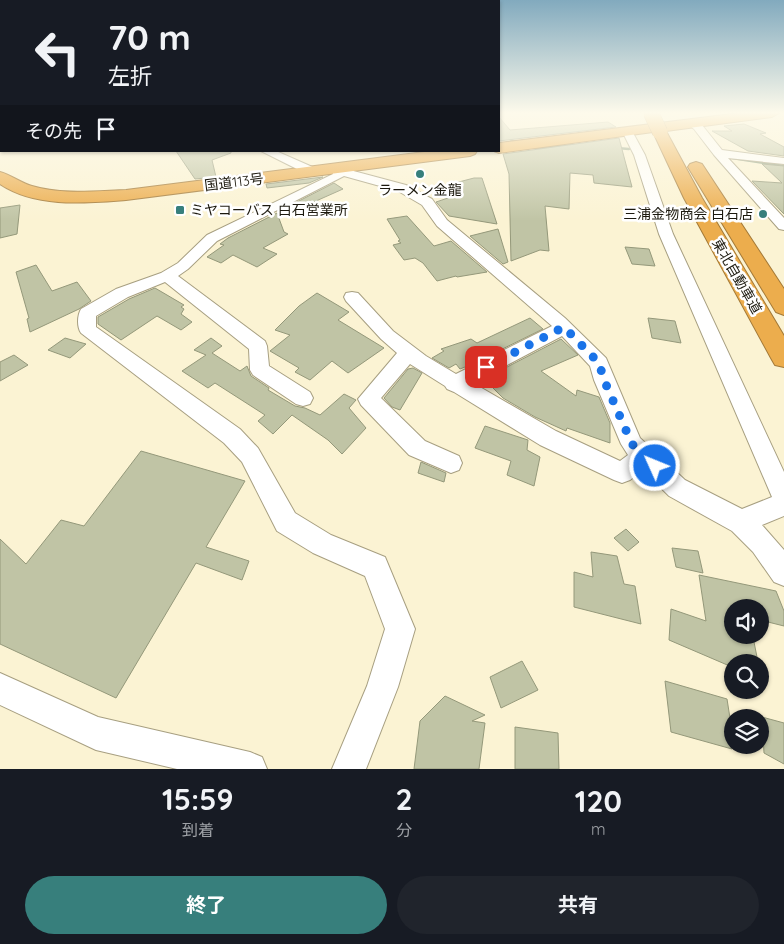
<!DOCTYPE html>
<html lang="ja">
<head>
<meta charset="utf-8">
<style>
  body { margin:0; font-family:Quicksand,"Noto Sans JP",sans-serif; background:#20242c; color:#f1f3f6; height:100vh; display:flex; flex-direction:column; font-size:19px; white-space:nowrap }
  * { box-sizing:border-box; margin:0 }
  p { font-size:16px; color:#9ea1a6 }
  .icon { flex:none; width:28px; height:28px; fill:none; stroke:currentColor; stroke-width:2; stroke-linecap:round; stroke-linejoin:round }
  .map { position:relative; height:769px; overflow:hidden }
  .drawer { display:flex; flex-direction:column; background:#171b24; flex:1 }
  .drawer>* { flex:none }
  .guide { position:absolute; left:0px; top:0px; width:500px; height:152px; box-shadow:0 1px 4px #0004; background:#171b24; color:#f1f3f6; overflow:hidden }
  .tools { position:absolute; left:724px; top:599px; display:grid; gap:10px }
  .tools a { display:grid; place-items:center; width:45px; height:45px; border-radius:50%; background:#171b24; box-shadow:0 1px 4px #0004; font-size:25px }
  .pin { position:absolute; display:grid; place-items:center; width:42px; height:42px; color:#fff; margin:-21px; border-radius:10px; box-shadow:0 2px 8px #0006 }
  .me { position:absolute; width:55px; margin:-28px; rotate:314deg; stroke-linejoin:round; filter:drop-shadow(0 0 4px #0008) }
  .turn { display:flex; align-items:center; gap:18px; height:105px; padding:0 25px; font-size:22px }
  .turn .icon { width:65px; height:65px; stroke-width:2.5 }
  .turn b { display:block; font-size:35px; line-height:42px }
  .then { display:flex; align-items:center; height:48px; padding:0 25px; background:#0003; gap:10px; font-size:19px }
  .eta { display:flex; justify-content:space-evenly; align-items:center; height:85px; text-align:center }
  .eta b { font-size:30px; font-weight:700; line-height:35px }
  .cta { display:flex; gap:10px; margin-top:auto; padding:10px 25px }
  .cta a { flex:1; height:58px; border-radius:30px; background:#377f7c; color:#fff; font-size:20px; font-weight:700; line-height:58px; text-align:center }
  .cta a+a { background:#20242c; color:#f1f3f6 }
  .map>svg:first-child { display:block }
</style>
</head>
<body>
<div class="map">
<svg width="784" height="769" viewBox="0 0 784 769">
  <rect width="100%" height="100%" fill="#fbf3d3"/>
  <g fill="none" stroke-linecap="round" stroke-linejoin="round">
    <g stroke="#8a9c7e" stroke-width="2.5">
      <path d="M499 137 509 138 513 141"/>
      <path d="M537 148 574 145"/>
      <path d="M617 148 629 149"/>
      <path d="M732 158 784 166"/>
    </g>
  </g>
  <g fill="#c0c4a5" stroke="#94987a">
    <path d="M499 117 510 130 608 122 616 127 499 141Z"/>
    <path d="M744 124 766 133 760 134 784 147V156L748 151 712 131H732L724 126Z"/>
    <path d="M619 138 632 187 594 183 593 175 570 173 569 209 545 206 549 251 540 250 511 261 509 174 503 154Z"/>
    <path d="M176 151H231V153L212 160 216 177 195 179Z"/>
    <path d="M762 164 784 166V214L752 181 782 183Z"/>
    <path d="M323 177 309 183 267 188 266 184Z"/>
    <path d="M474 178H482L497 224 449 216 436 202 448 198 451 184Z"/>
    <path d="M334 183 343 189 298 209 295 203Z"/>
    <path d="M20 205 17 234 0 238V208Z"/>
    <path d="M277 213 284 232 288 234 263 248 277 254 257 267 233 255 221 263 207 257 224 245 220 244 228 238Z"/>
    <path d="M407 216 434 246 451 241 487 272 457 277 456 276 437 281 423 263 415 258 404 260 393 245 401 243 398 241 400 240 387 219Z"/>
    <path d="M498 229 508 262 503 264 470 236Z"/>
    <path d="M625 247 649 249 655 266 632 264Z"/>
    <path d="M36 265 52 291 77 282 91 301 79 309 30 332 27 319 29 318 16 272Z"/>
    <path d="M155 288 184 305 181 307 184 309 181 314 192 322 181 330 157 316 121 340 98 324V317L129 299Z"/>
    <path d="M317 293 349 312 338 320 384 348 348 373 332 361 310 380 295 372 299 368 270 351 290 335 275 330 299 306Z"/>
    <path d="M530 318 543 329 470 365 460 369 456 364 449 368 432 358 444 351 441 349 471 339 477 343Z"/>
    <path d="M648 318 675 321 681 343 652 338Z"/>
    <path d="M65 338 86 344 70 358 48 350Z"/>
    <path d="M211 338 222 346 212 353 240 371 247 366 251 376 269 388 268 390 295 406 305 408 320 415 344 394 356 400 349 408 366 428 342 454 328 440 292 415 273 434 258 421 265 415 215 383 208 388 182 371 206 355 194 350Z"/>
    <path d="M561 339 578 355 541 371 576 396 577 390 599 397 610 423V443L567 428 566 431 535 417 503 398 484 379Z"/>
    <path d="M14 355 28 365 0 381V362Z"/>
    <path d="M413 368 422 373 400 410 392 407 384 398 408 369Z"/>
    <path d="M485 426 528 440 527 450 540 457 534 486 507 475 511 461 475 448Z"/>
    <path d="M141 451 245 481 206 547 249 561 242 580 196 563 116 698 0 644V539L26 564 61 520 84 526Z"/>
    <path d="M421 462 446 473 444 482 418 473Z"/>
    <path d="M626 529 639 542 628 551 614 538Z"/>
    <path d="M672 548 698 551 703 573 676 567Z"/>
    <path d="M591 552 617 556 624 584 635 586 641 624 574 607V572L593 577Z"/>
    <path d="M699 575 776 591 784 611V626L760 620V608H732V635H738L754 642 758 662H732V667L669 640 671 609 706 621Z"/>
    <path d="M522 661 538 690 501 708 490 677Z"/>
    <path d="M665 681 727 699 732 731V749L671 732Z"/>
    <path d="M445 696 485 715 472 721 485 723 479 769H414L420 721Z"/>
    <path d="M762 717 784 723V764L764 753Z"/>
    <path d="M515 727 558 733 559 769H515Z"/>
  </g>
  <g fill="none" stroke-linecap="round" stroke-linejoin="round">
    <g stroke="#a79f81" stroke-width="2">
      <g id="minor">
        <rect x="0" y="114" width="1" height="6"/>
        <path d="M691 120 702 125 722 150 784 158V164L728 158 784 218V230L779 229 714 155 694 129 686 123Z"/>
        <path d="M627 128 632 131 645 155 673 234 784 472V516L762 525 784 550V586L774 582 753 552 732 531 669 496 643 470 630 480 622 483 614 480 540 445 454 392 447 389 445 386 410 364 381 398 425 441 459 456 462 463 459 470 451 473 409 455 361 405 358 399 397 353 381 339 346 301 344 297 346 293 352 292 358 293 393 331 426 356 456 374 552 326 437 226 422 205 398 191 344 176 217 241 188 269 178 276 265 341 267 346 269 366 310 392 313 398 310 404 303 406 296 404 253 375 250 370 249 349 165 282 128 297 96 316V327L240 429 258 448 295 513 331 535 385 557 415 629 398 687 366 769H332L367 686 385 629 365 576 313 553 277 531 242 462 224 443 81 333C77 327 77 316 81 309L116 289 161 273 178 263 207 235 333 174 331 168 333 166H341L346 169 406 185 432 199 447 220 565 318 606 358 640 438 685 480 742 509 772 497 659 234 634 155 622 131ZM562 336 590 366 594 380 621 444 628 455 620 461 556 431 473 383Z"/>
        <path d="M261 151H276L317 169 319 172 317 175H309Z"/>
        <path d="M0 673 98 717 250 752 262 757 267 769H177L96 750 0 705Z"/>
      </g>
    </g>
    <g stroke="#a37937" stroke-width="2">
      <g id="highway">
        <path d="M740 113H779L772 117 666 131 702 198 784 336V367L775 365 771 358 684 198 653 132 499 153 494 151H499V143Z"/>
        <path d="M432 151H477L475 154 470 156 126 200C85 203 36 208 0 184V172C11 175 21 183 32 186 62 195 96 191 126 190Z"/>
        <path d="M696 162 702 164 784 289V315L776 312 688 167 690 164Z"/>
      </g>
    </g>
    <use href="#minor" fill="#fff" fill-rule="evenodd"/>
    <use href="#highway" fill="#ecad4d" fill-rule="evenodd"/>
    <g stroke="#a37937" stroke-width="16" stroke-linecap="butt">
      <path id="highway-bridge" d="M651 113 660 132"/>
    </g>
    <use href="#highway-bridge" stroke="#ecad4d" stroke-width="15"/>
  </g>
  <linearGradient id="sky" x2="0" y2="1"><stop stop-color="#82aabe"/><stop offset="0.51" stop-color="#fdfaeb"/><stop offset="1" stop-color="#fdfaeb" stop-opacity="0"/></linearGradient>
  <rect width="784" height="221" fill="url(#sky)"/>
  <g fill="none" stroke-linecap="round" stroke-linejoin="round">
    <path stroke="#1a73e8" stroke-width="9" stroke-dasharray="0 16.2" d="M486 367 564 327 599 363 604 380 632 444 655 466"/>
  </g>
  <g fill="#377f7c" stroke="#fff" stroke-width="2">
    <circle cx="420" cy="174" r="5"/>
    <rect x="175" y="205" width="10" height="10" rx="2.5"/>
    <circle cx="763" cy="214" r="5"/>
  </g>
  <g text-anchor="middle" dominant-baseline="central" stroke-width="5" stroke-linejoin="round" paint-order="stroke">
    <g font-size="14" fill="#1c190e" stroke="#fff">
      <text transform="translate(234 182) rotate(-7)">国道113号</text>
      <text transform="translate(737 276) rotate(60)">東北自動車道</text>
    </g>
    <g font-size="14" fill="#1c190e" stroke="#fff">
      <text x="420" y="190">ラーメン金龍</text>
      <text x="190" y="210" text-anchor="start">ミヤコーバス 白石営業所</text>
      <text x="753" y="214" text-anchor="end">三浦金物商会 白石店</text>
    </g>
  </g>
</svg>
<div class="tools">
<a><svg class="icon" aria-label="sound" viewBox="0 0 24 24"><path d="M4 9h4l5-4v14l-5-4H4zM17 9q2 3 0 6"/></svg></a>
<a><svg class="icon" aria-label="search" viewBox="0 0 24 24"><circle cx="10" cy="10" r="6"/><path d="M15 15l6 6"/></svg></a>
<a><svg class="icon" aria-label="layers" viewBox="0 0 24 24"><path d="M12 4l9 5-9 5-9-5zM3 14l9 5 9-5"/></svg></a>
</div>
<div class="pin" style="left:486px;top:367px;background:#d93025"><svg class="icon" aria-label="arrive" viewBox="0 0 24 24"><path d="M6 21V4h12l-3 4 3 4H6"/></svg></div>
<svg class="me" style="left:655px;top:466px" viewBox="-20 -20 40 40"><circle r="17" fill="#1a73e8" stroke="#fff" stroke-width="3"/><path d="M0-11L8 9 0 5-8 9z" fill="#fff"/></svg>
<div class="guide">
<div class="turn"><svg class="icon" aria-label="left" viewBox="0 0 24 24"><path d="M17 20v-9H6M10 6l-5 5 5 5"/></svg><div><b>70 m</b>左折</div></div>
<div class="then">その先<svg class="icon" aria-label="arrive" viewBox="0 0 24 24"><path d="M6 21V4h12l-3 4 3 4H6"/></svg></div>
</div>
</div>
<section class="drawer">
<div class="eta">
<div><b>15:59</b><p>到着</p></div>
<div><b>2</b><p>分</p></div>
<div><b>120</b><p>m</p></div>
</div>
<div class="cta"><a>終了</a><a>共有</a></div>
</section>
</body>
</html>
